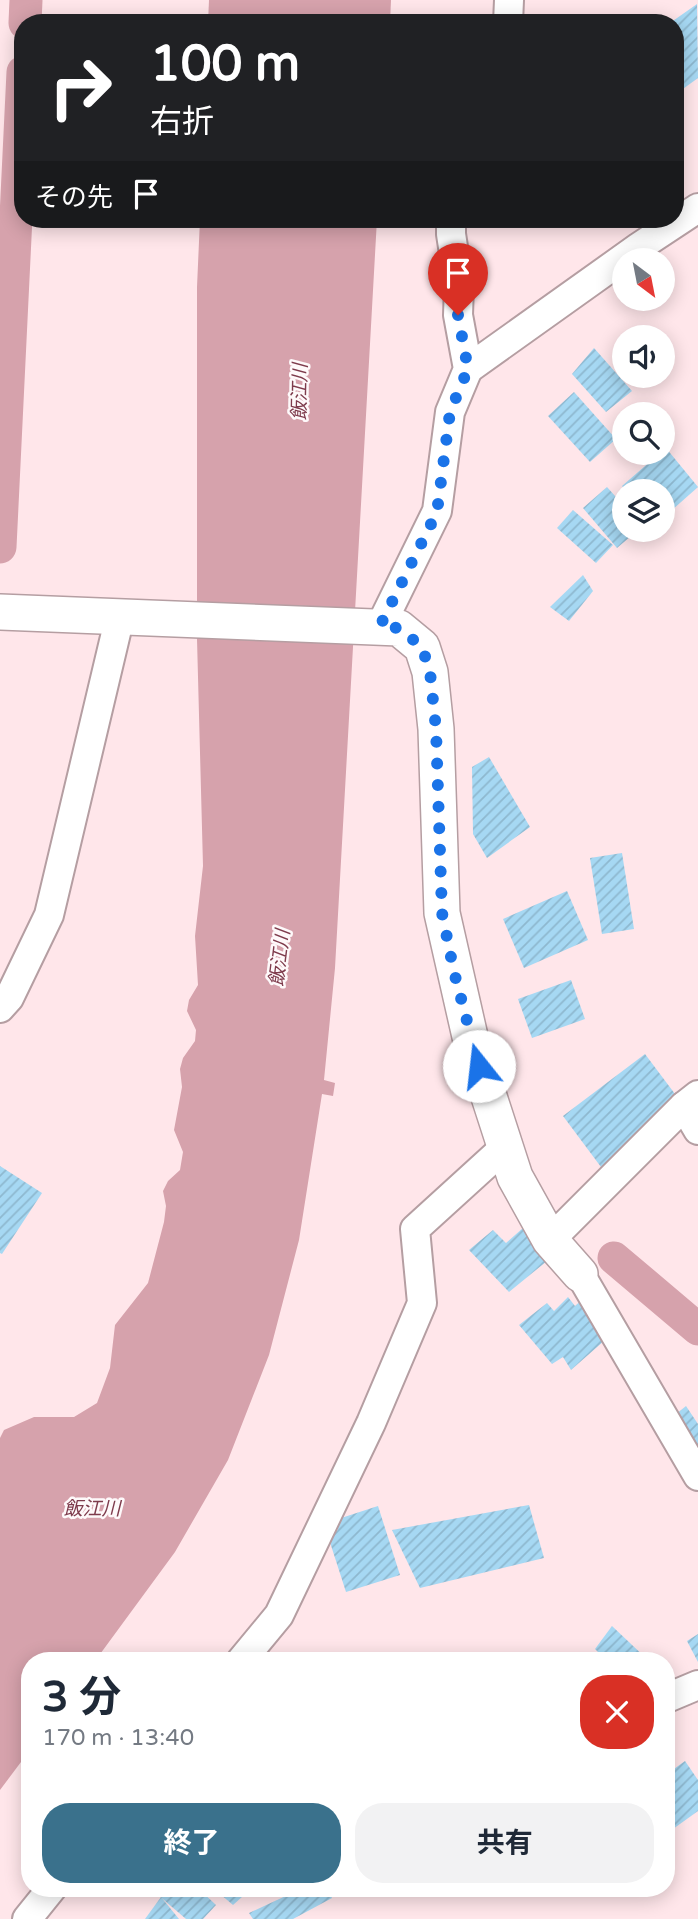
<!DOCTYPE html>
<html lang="ja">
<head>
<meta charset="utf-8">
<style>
  body { margin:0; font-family:"Varela Round","Noto Sans JP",sans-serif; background:#f2f2f3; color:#1f2937; height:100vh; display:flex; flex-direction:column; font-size:26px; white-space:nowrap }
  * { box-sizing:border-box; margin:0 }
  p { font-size:23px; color:#747a83 }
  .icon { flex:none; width:38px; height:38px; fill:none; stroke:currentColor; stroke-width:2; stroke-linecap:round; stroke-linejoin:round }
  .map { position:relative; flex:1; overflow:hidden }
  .details { position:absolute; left:21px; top:1652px; width:654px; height:245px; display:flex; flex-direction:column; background:#fff; border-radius:28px; box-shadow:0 4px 18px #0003 }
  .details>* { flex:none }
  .top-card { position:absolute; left:14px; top:14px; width:670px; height:214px; border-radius:28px; box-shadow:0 4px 18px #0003; background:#202124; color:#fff; overflow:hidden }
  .needle { width:46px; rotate:148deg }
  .controls { position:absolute; left:612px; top:248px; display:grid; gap:14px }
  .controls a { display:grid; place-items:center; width:63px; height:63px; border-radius:50%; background:#fff; box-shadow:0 4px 18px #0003; font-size:35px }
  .pin { position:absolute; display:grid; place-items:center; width:60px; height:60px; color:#fff; margin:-72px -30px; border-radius:50% 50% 50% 0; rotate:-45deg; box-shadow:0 0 7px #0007 }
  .pin .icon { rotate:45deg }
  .me { position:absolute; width:77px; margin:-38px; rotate:344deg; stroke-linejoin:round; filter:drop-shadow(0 0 5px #0008) }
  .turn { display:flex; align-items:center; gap:24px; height:147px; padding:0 21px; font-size:32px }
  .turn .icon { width:91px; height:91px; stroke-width:2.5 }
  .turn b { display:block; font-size:49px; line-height:60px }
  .then { display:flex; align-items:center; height:66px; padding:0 21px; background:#0003; gap:14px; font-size:26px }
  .round { display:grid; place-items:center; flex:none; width:74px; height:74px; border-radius:28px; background:#f2f2f3 }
  .overview { display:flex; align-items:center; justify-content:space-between; height:119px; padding:0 21px }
  h1 { font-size:42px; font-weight:700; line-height:52px }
  .primary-button { display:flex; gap:14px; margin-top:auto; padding:14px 21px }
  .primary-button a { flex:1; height:80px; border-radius:28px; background:#3a718c; color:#fff; font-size:28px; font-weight:700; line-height:80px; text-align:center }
  .primary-button a+a { background:#f2f2f3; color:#1f2937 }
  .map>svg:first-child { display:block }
</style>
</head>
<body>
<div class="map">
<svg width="698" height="1919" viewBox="0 0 698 1919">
  <defs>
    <pattern id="building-hatch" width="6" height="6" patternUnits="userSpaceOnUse" patternTransform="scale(1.75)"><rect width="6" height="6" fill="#a6d8f3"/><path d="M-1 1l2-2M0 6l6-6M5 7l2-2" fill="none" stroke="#8eb8cf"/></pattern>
  </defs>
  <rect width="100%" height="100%" fill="#ffe6ea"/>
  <g fill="#d6a2ac">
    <path d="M209 0H391L390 23H208Z"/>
    <path d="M200 219H377L335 968 324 1080 335 1083 333 1096 322 1094 299 1240 269 1355 228 1460 175 1552 95 1661H30V1750L0 1790V1438L4 1430 34 1417H74L97 1403 110 1368 115 1325 148 1283 164 1222 166 1206 163 1191 168 1181 180 1170 183 1152 174 1130 182 1087 180 1069 183 1058 195 1041 196 1030 187 1011 189 1000 198 985 195 936 203 866 197 639V287Z"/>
  </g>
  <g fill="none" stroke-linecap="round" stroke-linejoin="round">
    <g stroke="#d6a2ac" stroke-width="33">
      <path d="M25 23 26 0"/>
      <path d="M0 547 23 72"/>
      <path d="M614 1258 698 1329"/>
    </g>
  </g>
  <g fill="url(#building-hatch)">
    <path d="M697 4 698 78 676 94V23H670Z"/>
    <path d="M594 348 632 391 606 412 572 374Z"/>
    <path d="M574 392 616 439 590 462 548 416Z"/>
    <path d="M666 448 698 487 663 518V492H627L622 486 660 453H663Z"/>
    <path d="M607 487 625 507V530H638L617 548 583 508Z"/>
    <path d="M573 510 613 545 596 563 557 528Z"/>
    <path d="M583 575 593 591 569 621 550 607Z"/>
    <path d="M489 757 530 827 487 858 473 834 472 767Z"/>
    <path d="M622 853 634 929 602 934 590 858Z"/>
    <path d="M567 891 588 940 524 968 503 919Z"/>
    <path d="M571 980 585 1019 532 1038 518 999Z"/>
    <path d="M645 1054 684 1106 601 1167 563 1116Z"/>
    <path d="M0 1166 42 1193 2 1254 0 1253Z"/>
    <path d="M532 1220 558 1252 509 1292 469 1250 493 1230 506 1243Z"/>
    <path d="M591 1292 622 1325 571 1370 563 1357 552 1364 519 1325 547 1303 554 1311 568 1297 575 1306Z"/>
    <path d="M686 1406 698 1424V1461L658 1429Z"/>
    <path d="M529 1505 544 1558 420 1588 392 1530Z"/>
    <path d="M378 1506 400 1575 346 1592 327 1533 338 1530 335 1520Z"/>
    <path d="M612 1626 649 1661H607L595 1649Z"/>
    <path d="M698 1634V1662L687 1641Z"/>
    <path d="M685 1761 698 1780V1811L673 1829 667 1820V1774Z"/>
    <path d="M150 1888H198L216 1905 203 1919H186Z"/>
    <path d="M213 1888H252L233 1905Z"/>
    <path d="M290 1888H328L332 1898 293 1919H253L249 1913 292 1893Z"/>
    <path d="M161 1897 179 1919H145Z"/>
  </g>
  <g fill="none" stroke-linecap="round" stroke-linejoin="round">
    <g stroke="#b59ea2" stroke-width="32">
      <g id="minor">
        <path d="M508 23 509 0"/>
        <path d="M468 369 639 247 698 208"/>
        <path d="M380 627 437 511 450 412 468 369 458 315 459 286 451 234V219"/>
        <path d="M0 1008 9 998 49 915 120 616"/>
        <path d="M684 1106 698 1130"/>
        <path d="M550 1240 684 1106 698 1095"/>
        <path d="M580 1274 698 1476"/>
        <path d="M241 1661 279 1615 371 1423 422 1303 415 1229 505 1147"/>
        <path d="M667 1698 698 1685"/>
        <path d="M27 1919 52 1888"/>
      </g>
    </g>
    <g stroke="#b59ea2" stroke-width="38">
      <path id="tertiary" d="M0 612 399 628 422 647 430 672 436 729 442 913 471 1041 515 1177 550 1240 580 1274"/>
    </g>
    <use href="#minor" stroke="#fff" stroke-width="28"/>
    <use href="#tertiary" stroke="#fff" stroke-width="35"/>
  </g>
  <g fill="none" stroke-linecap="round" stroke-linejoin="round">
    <path stroke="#1a73e8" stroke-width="12" stroke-dasharray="0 21.6" d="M458 315 468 369 450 412 437 512 380 626 399 628 422 647 430 672 436 729 442 913 454 972 479 1066"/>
  </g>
  <g text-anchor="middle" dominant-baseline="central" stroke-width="5" stroke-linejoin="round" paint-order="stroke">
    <g font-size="19" font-style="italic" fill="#7e3b4c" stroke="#fef9fa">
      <text transform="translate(300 392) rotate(-89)">飯江川</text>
      <text transform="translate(280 958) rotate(-83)">飯江川</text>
      <text x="92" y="1509">飯江川</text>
    </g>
  </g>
</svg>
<div class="controls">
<a><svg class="needle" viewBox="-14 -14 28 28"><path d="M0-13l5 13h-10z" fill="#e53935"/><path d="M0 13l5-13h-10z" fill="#747a83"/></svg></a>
<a><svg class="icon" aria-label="sound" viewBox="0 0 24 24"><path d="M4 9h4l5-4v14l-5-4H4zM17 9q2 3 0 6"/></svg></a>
<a><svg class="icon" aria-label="search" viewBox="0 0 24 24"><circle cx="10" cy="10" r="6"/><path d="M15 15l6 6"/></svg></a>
<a><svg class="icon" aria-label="layers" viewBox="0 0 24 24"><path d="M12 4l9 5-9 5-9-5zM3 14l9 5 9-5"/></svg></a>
</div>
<div class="pin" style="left:458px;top:315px;background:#d93025"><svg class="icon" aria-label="arrive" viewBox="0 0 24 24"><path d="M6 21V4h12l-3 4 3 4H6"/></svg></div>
<svg class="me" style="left:479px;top:1066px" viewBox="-20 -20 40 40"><circle r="19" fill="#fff"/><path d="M0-13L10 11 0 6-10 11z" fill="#1a73e8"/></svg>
<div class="top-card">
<div class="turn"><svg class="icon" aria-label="right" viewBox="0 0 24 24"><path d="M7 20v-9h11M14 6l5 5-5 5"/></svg><div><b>100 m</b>右折</div></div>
<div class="then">その先<svg class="icon" aria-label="arrive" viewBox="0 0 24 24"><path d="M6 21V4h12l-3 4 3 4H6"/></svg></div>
</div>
<section class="details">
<div class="overview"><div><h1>3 分</h1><p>170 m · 13:40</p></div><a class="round" style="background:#d93025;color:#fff"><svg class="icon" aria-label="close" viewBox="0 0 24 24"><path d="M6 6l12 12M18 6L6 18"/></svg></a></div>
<div class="primary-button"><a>終了</a><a>共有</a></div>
</section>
</div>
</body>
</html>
